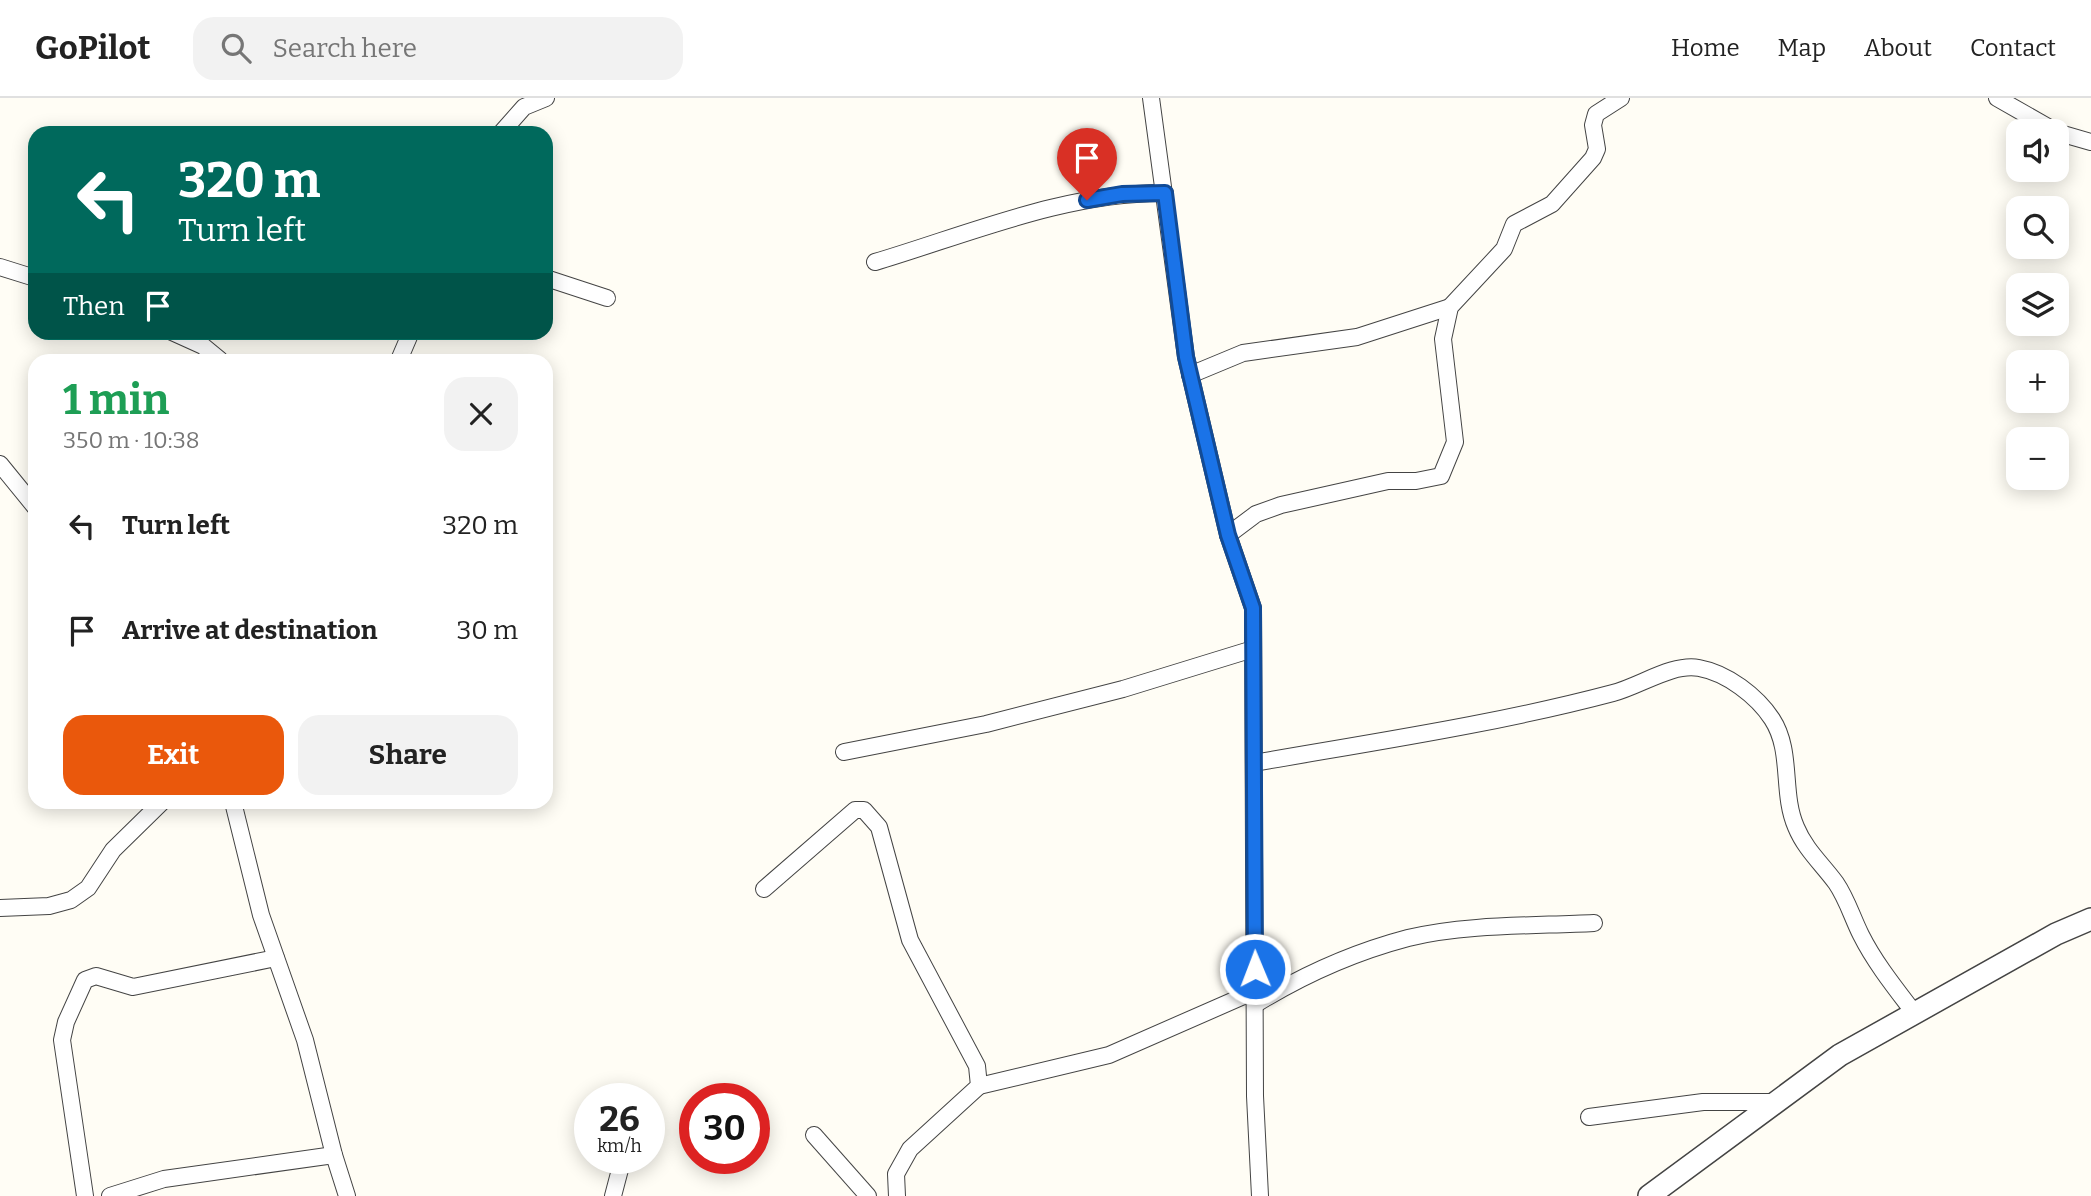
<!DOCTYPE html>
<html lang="en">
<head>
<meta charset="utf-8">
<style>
  body { margin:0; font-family:Bitter,serif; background:#f2f2f2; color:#222; height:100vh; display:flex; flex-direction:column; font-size:26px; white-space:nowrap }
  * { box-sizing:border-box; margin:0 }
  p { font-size:23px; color:#767676 }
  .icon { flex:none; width:38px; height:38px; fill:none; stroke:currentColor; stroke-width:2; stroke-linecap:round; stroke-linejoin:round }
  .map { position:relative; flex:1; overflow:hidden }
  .drawer { position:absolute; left:28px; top:256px; width:525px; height:455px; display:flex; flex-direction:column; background:#fff; border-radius:21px; box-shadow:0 4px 18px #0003 }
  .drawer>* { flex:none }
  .guide { position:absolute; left:28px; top:28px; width:525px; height:214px; border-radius:21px; box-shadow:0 4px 18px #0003; background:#00695c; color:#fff; overflow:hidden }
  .controls { position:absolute; left:2006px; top:21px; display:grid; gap:14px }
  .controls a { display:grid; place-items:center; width:63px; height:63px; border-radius:14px; background:#fff; box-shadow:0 4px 18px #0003; font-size:35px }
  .speed { position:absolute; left:574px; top:985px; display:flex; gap:14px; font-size:35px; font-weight:700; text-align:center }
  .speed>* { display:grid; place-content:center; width:91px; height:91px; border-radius:50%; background:#fff; box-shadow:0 4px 18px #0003; line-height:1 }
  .speed small { font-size:18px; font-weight:400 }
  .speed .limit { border:10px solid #d22; background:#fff; color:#111 }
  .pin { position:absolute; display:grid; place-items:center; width:60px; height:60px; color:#fff; margin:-72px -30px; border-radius:50% 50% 50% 0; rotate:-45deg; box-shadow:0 0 7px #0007 }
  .pin .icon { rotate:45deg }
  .me { position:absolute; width:77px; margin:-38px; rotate:359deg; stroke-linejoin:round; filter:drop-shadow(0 0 5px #0008) }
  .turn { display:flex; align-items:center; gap:24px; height:147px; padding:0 35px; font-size:32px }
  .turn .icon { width:91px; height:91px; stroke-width:2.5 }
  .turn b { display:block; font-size:49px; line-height:60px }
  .then { display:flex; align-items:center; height:66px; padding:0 35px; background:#0003; gap:14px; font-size:26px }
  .round { display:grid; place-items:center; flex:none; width:74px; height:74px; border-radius:21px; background:#f2f2f2 }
  .summary { display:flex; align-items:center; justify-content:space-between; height:119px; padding:0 35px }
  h1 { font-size:42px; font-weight:700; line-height:52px; color:#1e9e55 }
  .action { display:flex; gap:14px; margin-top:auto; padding:14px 35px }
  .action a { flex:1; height:80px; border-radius:21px; background:#ea580c; color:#fff; font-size:28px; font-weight:700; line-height:80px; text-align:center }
  .action a+a { background:#f2f2f2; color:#222 }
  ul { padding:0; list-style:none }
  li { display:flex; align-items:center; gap:21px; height:105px; padding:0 35px }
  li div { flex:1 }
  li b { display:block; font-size:26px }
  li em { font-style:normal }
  header { display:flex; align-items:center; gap:42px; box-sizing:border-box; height:98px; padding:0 35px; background:#fff; border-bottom:2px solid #e0e0e0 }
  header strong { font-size:33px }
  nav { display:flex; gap:38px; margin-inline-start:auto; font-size:24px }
  .search { width:490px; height:63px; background:#f2f2f2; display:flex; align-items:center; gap:18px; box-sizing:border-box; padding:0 24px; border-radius:21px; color:#767676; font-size:26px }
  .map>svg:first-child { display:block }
</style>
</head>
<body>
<header>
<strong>GoPilot</strong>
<div class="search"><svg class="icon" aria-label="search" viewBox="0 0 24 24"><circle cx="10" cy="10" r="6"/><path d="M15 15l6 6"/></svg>Search here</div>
<nav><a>Home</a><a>Map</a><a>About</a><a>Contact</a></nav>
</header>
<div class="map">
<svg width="2091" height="1098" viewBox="0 0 2091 1098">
  <rect width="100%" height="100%" fill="#fffdf5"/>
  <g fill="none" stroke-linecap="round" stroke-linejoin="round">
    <g stroke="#444" stroke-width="18">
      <g id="minor">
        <path d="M1151 0 1186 259 1228 437 1253 510 1255 998 1260 1098"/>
        <path d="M1997 0 2055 33"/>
        <path d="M2056 34 2091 44"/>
        <path d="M501 35 524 9 546 0"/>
        <path d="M875 164C969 136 1066 94 1165 95"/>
        <path d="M0 169 35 180"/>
        <path d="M546 180 607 200"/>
        <path d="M172 234 203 248 220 262"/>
        <path d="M399 262 411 234"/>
        <path d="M1190 277 1243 255 1357 239 1450 209"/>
        <path d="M0 366 35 409"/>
        <path d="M1228 437 1256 416 1281 407 1388 383H1416L1441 378 1455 344 1443 241 1450 209 1504 151 1514 126 1552 106 1593 60 1597 51 1593 27 1596 16 1621 0"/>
        <path d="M844 654 986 626 1123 591 1253 551"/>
        <path d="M1254 665C1374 644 1496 626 1613 595 1640 588 1672 565 1699 570 1727 575 1757 598 1772 621 1793 653 1781 695 1796 729 1805 751 1822 766 1836 785 1847 801 1852 819 1861 837 1875 865 1896 891 1915 916"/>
        <path d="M233 704 261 817 305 942 334 1057 347 1098"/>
        <path d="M764 791 855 712H864L879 729 910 842 977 968 979 988 910 1051 896 1076 897 1098"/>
        <path d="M0 810 49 808 71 802 88 790 113 752 162 704"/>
        <path d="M1256 906C1303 877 1355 854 1408 840 1465 826 1535 828 1594 825"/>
        <path d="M979 988 1109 957 1255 893"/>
        <path d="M1589 1019 1703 1004H1772"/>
        <path d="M814 1037 868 1098"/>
        <path d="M85 1098 62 942 66 924 85 882 96 878 133 889 276 860"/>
        <path d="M110 1098 164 1081 334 1057"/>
        <path d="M613 1098 623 1060"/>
      </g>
    </g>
    <g stroke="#444" stroke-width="24">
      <path id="tertiary" d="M1649 1098 1840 957 2056 836 2091 821"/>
    </g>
    <use href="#minor" stroke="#fff" stroke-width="16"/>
    <use href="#tertiary" stroke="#fff" stroke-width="21"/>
  </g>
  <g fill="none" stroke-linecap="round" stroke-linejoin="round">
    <g stroke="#114b97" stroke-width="18">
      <path id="route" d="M1087 102 1122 96 1165 95 1186 259 1228 437 1253 510 1255 871"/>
    </g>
    <use href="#route" stroke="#1a73e8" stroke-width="12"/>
  </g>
</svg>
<div class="controls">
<a><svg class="icon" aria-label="sound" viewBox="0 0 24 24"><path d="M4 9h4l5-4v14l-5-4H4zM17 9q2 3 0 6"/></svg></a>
<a><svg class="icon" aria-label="search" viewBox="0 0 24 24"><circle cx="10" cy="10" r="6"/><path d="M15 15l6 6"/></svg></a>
<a><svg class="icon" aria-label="layers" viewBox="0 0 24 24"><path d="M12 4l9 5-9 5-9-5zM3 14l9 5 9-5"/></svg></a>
<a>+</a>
<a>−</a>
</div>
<div class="speed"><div>26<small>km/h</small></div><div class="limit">30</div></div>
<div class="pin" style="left:1087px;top:102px;background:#d93025"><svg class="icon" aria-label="arrive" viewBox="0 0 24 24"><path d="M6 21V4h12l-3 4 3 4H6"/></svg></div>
<svg class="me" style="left:1255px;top:871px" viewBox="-20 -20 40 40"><circle r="17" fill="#1a73e8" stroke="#fff" stroke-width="3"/><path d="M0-11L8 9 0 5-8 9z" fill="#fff"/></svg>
<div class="guide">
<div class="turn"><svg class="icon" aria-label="left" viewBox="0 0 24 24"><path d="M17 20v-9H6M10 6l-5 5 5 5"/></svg><div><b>320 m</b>Turn left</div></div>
<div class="then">Then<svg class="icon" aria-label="arrive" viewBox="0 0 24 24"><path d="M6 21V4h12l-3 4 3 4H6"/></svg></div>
</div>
<section class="drawer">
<div class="summary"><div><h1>1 min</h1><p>350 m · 10:38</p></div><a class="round"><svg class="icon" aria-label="close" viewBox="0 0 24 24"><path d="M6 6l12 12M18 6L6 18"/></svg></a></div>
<ul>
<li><svg class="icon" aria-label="left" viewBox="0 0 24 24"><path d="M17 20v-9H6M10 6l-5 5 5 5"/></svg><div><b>Turn left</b></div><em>320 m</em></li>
<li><svg class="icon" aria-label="arrive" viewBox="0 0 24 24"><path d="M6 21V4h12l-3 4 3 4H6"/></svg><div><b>Arrive at destination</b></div><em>30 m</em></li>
</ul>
<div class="action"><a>Exit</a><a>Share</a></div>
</section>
</div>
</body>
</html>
